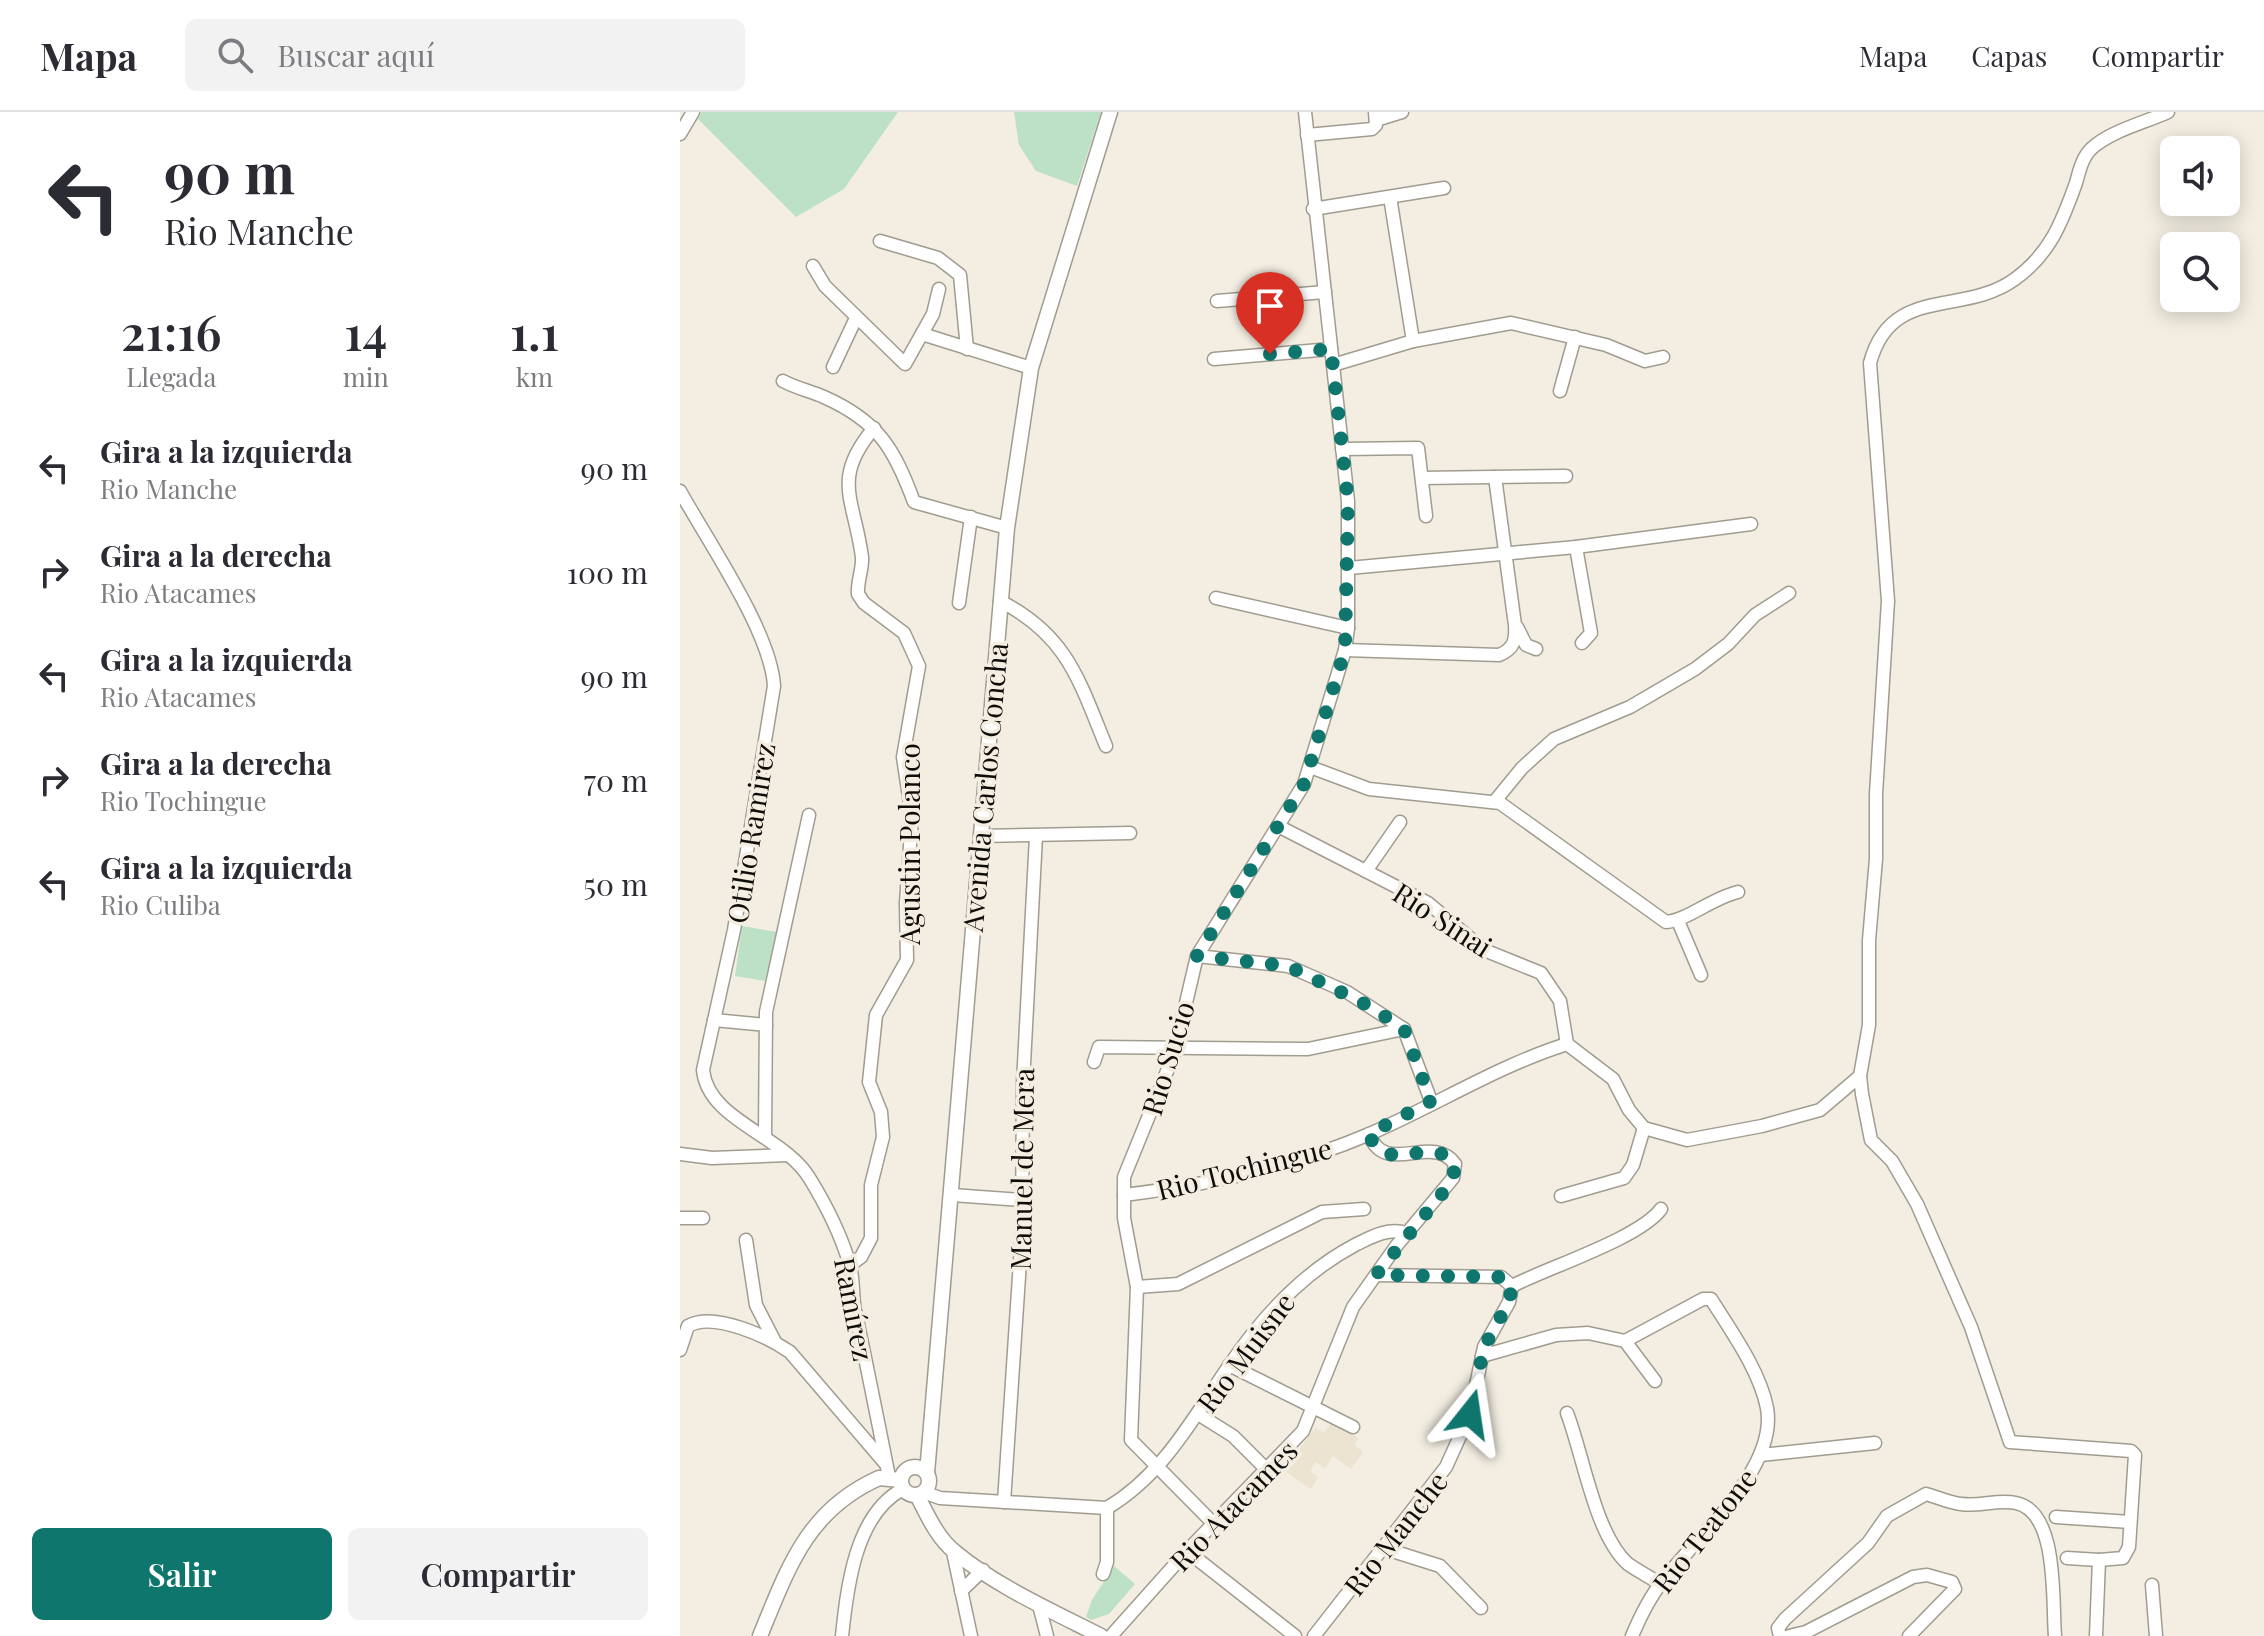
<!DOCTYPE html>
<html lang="es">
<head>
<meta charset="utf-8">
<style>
  body { margin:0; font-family:"Playfair Display",serif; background:#f2f2f3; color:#2b2b33; height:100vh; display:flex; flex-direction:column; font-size:30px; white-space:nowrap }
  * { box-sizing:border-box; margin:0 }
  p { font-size:26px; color:#7c7c81 }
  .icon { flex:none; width:44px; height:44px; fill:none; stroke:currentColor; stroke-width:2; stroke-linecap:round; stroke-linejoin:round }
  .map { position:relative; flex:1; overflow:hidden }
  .sheet { display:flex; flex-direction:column; background:#fff; width:680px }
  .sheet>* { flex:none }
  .top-card { background:#fff; color:#2b2b33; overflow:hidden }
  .fabs { position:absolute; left:1480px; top:24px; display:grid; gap:16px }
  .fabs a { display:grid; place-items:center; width:80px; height:80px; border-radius:12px; background:#fff; box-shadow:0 4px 20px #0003; font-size:40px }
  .pin { position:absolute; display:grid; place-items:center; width:68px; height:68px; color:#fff; margin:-82px -34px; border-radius:50% 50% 50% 0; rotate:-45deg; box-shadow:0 0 8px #0007 }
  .pin .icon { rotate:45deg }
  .me { position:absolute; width:88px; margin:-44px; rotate:15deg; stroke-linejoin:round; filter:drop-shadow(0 0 6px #0008) }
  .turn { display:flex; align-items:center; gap:28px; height:168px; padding:0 32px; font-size:36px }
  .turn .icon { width:104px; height:104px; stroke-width:2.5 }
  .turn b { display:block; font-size:56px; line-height:68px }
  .eta { display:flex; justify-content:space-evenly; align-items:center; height:136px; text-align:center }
  .eta b { font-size:48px; font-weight:600; line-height:56px }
  .button { display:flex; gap:16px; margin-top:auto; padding:16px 32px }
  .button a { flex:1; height:92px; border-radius:12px; background:#0f766e; color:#fff; font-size:32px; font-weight:600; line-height:92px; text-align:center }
  .button a+a { background:#f2f2f3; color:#2b2b33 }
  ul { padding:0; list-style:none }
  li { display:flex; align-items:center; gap:24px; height:104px; padding:0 32px }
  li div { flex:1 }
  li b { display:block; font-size:30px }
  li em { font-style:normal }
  header { display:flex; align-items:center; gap:48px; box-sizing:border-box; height:112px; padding:0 40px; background:#fff; border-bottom:2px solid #e1e1e2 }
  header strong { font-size:38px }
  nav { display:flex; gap:44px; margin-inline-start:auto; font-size:28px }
  .search { width:560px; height:72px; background:#f2f2f3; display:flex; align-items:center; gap:20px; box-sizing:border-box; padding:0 28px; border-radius:12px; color:#7c7c81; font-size:30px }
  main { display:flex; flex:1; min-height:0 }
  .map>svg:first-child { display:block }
</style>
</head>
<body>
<header>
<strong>Mapa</strong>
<div class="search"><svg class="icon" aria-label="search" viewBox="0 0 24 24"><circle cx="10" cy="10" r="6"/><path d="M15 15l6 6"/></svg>Buscar aquí</div>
<nav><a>Mapa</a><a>Capas</a><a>Compartir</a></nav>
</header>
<main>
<section class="sheet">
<div class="top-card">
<div class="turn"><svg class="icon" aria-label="left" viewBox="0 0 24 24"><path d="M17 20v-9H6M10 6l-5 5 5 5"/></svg><div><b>90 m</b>Rio Manche</div></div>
</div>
<div class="eta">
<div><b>21:16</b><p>Llegada</p></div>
<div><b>14</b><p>min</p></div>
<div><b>1.1</b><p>km</p></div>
</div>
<ul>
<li><svg class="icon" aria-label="left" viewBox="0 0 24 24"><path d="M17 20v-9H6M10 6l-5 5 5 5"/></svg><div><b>Gira a la izquierda</b><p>Rio Manche</p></div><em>90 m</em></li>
<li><svg class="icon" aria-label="right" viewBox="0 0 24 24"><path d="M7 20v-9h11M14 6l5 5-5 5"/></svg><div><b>Gira a la derecha</b><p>Rio Atacames</p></div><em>100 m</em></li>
<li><svg class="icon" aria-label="left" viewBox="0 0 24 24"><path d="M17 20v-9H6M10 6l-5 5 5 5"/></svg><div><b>Gira a la izquierda</b><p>Rio Atacames</p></div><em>90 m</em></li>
<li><svg class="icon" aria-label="right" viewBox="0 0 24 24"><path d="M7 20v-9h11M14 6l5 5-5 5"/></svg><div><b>Gira a la derecha</b><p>Rio Tochingue</p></div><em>70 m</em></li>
<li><svg class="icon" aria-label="left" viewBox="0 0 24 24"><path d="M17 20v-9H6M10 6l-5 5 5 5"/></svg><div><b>Gira a la izquierda</b><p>Rio Culiba</p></div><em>50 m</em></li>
</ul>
<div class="button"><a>Salir</a><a>Compartir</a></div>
</section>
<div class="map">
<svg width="1584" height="1524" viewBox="0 0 1584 1524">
  <rect width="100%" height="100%" fill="#f3eee1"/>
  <path fill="#ece4d0" d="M654 1307 675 1323 678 1327 674 1333 683 1340 671 1357 653 1344 645 1356 636 1350 630 1359 638 1365 631 1377 606 1360 623 1342 618 1339 635 1316 644 1321Z"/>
  <g fill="#bde1c4">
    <path d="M22 0H218L164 77 116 105 18 7Z"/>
    <path d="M334 0H421L397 74 356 59 339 33Z"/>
    <path d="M62 814 97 820 85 869 55 864Z"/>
    <path d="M434 1454 455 1472 429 1502 411 1508 406 1505 412 1488Z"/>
  </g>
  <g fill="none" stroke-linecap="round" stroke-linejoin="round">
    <g stroke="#a09c90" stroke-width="15">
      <g id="minor">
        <path d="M696 8 722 0"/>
        <path d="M0 22 13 0"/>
        <path d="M627 23 692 17 696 13 695 0"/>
        <path d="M710 85 733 229"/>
        <path d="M633 97 764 76"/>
        <path d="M200 129 258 146 280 163 287 237"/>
        <path d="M133 154 145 174 225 252 253 202 259 177"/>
        <path d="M537 189 645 180"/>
        <path d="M242 222 351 256"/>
        <path d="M534 247 651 237"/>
        <path d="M653 253 733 229 831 211 926 233 965 249 983 245"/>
        <path d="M153 255 176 206"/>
        <path d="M103 269C116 276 130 279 144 285 198 309 214 336 234 390L327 416"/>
        <path d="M880 279 895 225"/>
        <path d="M662 337 738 336 746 404"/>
        <path d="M742 366 886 364"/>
        <path d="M0 379C27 428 91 520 94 574L54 818 23 958C28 1009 104 1023 130 1067 146 1093 160 1121 169 1150 174 1165 172 1183 175 1198 187 1254 198 1310 209 1365"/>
        <path d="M896 435 911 521 902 531"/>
        <path d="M669 456 896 435 1071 412"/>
        <path d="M536 486 668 516"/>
        <path d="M320 489C387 523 399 568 426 634"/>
        <path d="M279 491 291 405"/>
        <path d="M837 515 846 533 856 537"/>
        <path d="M665 538 819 543C834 537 836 528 835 513L815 365"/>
        <path d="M630 655 689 677 820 691 986 810C1008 808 1032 786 1058 780"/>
        <path d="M815 689 842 656 874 627 950 595 1015 557 1048 532 1075 503 1109 481"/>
        <path d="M598 714 748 791 804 838 861 861 880 889 887 932"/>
        <path d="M300 724 450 721"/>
        <path d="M686 759 720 710"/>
        <path d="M998 809 1021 863"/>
        <path d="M517 844 608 854 667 880 724 917 751 989"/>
        <path d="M34 908 86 913"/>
        <path d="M414 950 419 935 628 937 724 917"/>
        <path d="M85 1023 86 900 129 703"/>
        <path d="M0 1042 32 1046 108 1043"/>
        <path d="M272 1083 342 1088"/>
        <path d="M444 1083C527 1073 610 1056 687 1023 755 994 817 954 887 932L933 967 949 998 964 1016 1007 1028 1082 1014 1140 998 1180 964"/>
        <path d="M881 1084 944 1066 953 1053 964 1016"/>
        <path d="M0 1106H23"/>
        <path d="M66 1128 76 1193 95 1230"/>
        <path d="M170 1153 181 1145 191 1126V1073L203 1025 201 1000 189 970 196 903 227 848 226 791 232 705 223 645 239 554 224 521 184 491 178 482C177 469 183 457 182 445 174 386 151 367 194 316"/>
        <path d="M832 1174C869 1155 960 1126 981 1097"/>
        <path d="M457 1175 498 1172 642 1100 684 1097"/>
        <path d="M945 1229 975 1269"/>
        <path d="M0 1238 8 1214C34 1199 88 1225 110 1240L205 1351"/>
        <path d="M802 1244 876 1223 908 1221 945 1229 1023 1187H1031C1051 1219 1080 1259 1087 1296 1098 1357 1016 1425 982 1470 969 1486 960 1505 952 1524"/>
        <path d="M549 1253 673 1315"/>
        <path d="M887 1301C903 1342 915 1423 948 1452 958 1459 970 1465 980 1472"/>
        <path d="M518 1302 553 1324 588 1359"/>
        <path d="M1081 1343 1195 1331"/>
        <path d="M243 1380 260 1386 427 1396C483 1363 513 1306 549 1254 582 1205 622 1161 675 1133 691 1125 709 1115 726 1121"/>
        <path d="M324 1390 342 1119 343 971 356 724"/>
        <path d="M1376 1405 1450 1410"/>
        <path d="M534 1412 451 1328 457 1175 444 1106V1065L494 942 517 844 624 672 665 538 668 516V389L625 0"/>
        <path d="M706 1437 760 1454 801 1496"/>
        <path d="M507 1439 615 1524"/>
        <path d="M273 1440 291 1524"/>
        <path d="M1387 1446 1419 1448"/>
        <path d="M423 1462 427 1450V1396"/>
        <path d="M1472 1473 1476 1524"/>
        <path d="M281 1479 303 1458"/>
        <path d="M359 1493 367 1524"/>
        <path d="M162 1524C167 1476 175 1402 223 1377"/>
        <path d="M431 1524 507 1439 623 1319 673 1195 717 1133 773 1066 775 1052C752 1020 705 1066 689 1022"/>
        <path d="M634 1524 766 1355 790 1302 804 1235 829 1190 832 1174 821 1165 696 1163"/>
        <path d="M1100 1524 1098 1516 1105 1507 1188 1431 1207 1404 1246 1382C1257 1385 1270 1391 1281 1392 1300 1395 1317 1387 1336 1391 1379 1400 1372 1490 1375 1524"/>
        <path d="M1109 1524 1126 1520 1233 1465 1247 1463 1272 1470 1275 1477 1229 1524"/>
        <path d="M1416 1524 1419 1448 1443 1446 1449 1435 1455 1343 1451 1339 1330 1330 1291 1215 1237 1092 1212 1049 1191 1028 1182 982 1180 964 1189 913V828L1196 747V682L1208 489 1190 251C1211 172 1283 205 1335 167 1370 142 1382 110 1396 71 1399 60 1402 46 1411 37 1430 19 1464 11 1488 0"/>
      </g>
    </g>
    <g stroke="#a09c90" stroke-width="17">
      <g id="tertiary">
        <circle cx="235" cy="1369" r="14"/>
        <path d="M247 1361 327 416 351 256 430 0"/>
        <path d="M237 1383C247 1402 257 1426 275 1440 314 1473 376 1501 421 1524"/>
        <path d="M80 1524C108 1456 127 1398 199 1366L220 1368"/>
      </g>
    </g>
    <use href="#minor" stroke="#fff" stroke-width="12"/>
    <use href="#tertiary" stroke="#fff" stroke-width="14"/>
  </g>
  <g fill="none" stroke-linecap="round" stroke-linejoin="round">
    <path stroke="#0f766e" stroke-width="14" stroke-dasharray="0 25.2" d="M590 242 651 237 668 389 665 538 624 672 517 844 608 854 689 894 724 917 751 989 689 1022C704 1064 745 1026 771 1047L775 1057 770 1072 696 1163 821 1165 832 1174 829 1190 804 1235 790 1302"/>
  </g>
  <g text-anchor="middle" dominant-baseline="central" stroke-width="7" stroke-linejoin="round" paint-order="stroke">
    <g font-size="28" fill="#0f0d09" stroke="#f3eee1">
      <text transform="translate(304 675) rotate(-85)">Avenida Carlos Concha</text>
      <text transform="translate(70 721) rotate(-81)">Otilio Ramirez</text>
      <text transform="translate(228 732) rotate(-90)">Agustin Polanco</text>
      <text transform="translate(763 807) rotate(33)">Rio Sinai</text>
      <text transform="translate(487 946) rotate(-73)">Rio Sucio</text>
      <text transform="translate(564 1056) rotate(-14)">Rio Tochingue</text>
      <text transform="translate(341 1057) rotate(-89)">Manuel de Mera</text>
      <text transform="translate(175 1197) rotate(79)">Ramírez</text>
      <text transform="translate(565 1240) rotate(-53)">Rio Muisne</text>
      <text transform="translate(553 1393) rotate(-46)">Rio Atacames</text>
      <text transform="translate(1024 1418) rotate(-52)">Rio Teatone</text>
      <text transform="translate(715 1421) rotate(-52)">Rio Manche</text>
    </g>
  </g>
</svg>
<div class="fabs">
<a><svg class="icon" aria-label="sound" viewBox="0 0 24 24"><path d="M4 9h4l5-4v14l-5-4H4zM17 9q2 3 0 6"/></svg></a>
<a><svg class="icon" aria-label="search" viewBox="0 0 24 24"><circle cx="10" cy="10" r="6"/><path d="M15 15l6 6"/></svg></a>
</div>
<div class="pin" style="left:590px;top:242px;background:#d93025"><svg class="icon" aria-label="arrive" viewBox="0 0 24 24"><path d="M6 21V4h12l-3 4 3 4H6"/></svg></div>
<svg class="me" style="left:790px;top:1302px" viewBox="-20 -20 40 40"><path d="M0-17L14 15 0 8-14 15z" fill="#0f766e" stroke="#fff" stroke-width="4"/></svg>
</div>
</main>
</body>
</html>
